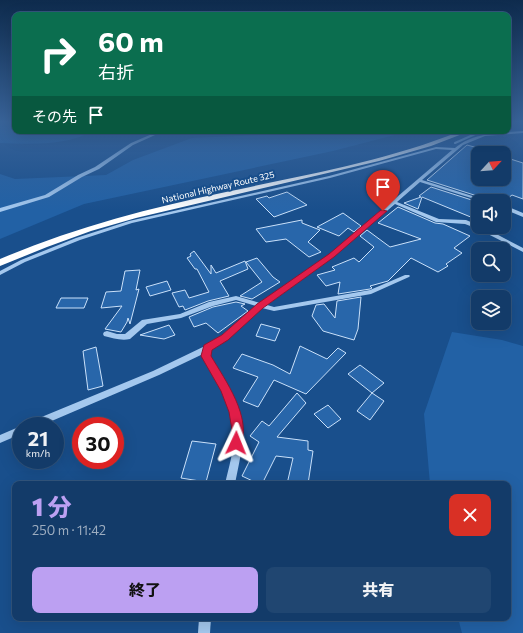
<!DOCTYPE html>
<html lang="ja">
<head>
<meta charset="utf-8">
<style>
  body { margin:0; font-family:Commissioner,"Noto Sans JP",sans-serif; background:#204671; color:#f1f3f6; height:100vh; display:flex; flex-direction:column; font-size:15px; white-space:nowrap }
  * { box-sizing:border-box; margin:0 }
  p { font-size:13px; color:#9dadc0 }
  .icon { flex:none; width:22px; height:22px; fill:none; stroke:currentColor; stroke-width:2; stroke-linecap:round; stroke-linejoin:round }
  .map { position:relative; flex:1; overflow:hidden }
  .drawer { position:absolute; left:12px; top:481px; width:499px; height:140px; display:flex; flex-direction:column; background:#133b69; border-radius:8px; box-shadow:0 4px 16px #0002,0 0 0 1px #32557d }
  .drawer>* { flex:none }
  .banner { position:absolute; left:12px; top:12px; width:499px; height:122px; border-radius:8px; box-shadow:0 4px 16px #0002,0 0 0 1px #32557d; background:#0b6e4f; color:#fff; overflow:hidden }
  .needle { width:26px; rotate:64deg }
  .controls { position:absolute; left:471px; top:146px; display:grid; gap:8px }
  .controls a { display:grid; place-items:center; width:40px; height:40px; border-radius:8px; background:#133b69; box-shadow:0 4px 16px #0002,0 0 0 1px #32557d; font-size:20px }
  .speed { position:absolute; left:12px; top:417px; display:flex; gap:8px; font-size:20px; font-weight:700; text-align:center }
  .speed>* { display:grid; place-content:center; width:52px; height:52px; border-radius:50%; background:#133b69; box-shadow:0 4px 16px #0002,0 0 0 1px #32557d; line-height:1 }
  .speed small { font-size:10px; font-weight:400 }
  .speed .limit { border:6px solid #d22; background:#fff; color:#111 }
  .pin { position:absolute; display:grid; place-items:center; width:34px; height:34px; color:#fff; margin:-41px -17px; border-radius:50% 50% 50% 0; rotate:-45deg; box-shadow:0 0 4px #0007 }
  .pin .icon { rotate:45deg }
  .me { position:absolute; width:44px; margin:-22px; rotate:2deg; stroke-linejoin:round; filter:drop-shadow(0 0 3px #0008) }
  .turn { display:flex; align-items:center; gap:14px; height:84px; padding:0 20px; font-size:18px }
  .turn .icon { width:52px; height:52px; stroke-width:2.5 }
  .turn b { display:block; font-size:28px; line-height:34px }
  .then { display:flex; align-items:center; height:38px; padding:0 20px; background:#0003; gap:8px; font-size:15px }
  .round { display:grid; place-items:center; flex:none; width:42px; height:42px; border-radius:8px; background:#204671 }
  .headline { display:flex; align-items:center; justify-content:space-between; height:68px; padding:0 20px }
  h1 { font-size:24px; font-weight:800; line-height:30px; color:#bca0f2 }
  .cta { display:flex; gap:8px; margin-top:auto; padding:8px 20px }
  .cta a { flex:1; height:46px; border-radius:8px; background:#bca0f2; color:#111; font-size:16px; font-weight:800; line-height:46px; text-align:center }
  .cta a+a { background:#204671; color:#f1f3f6 }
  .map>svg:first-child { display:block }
</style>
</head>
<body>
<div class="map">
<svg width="523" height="633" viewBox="0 0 523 633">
  <rect width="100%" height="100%" fill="#194f8c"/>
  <g fill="#2261a5">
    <path d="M0 121H15V131H93C66 146 31 144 0 143Z"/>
    <path d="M320 131H410L333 151 84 204 0 239V174L15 179 106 175 133 160 192 138 261 135H317Z"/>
    <path d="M452 332 502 340 523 346V633H462L458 618H508V484H430L424 414Z"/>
  </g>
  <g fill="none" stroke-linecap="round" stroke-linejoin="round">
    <path stroke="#97c3f0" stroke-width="2" d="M455 143 482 131"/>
  </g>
  <g fill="#2866aa" stroke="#cae1fa">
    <path d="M467 145 478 148V179H484L504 186V157L523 163V199L512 195 504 201H493L427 180Z"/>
    <path d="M431 187 478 202V220L422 197 418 209 404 203 421 197 419 196Z"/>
    <path d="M287 192 307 205 274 217 256 199 267 196 269 198Z"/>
    <path d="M398 207 435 223 443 224 470 236 454 248 462 253 446 264 448 266 438 272 411 258 388 281 370 286 372 288 370 289 338 294 340 282 326 286 317 275 335 270 332 267 354 258 359 262 374 247 360 236 367 230 390 247 421 239 378 223Z"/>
    <path d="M343 213 361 226 354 232 348 228 339 236 317 227Z"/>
    <path d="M302 220V223L320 230 308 242 321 252 309 257 286 239 266 242 256 229Z"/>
    <path d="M194 251 211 274V265L216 273 245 261 248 269 220 281 229 296 208 301 185 310 183 306 179 307 172 293 185 290 189 298 209 292 197 269H195L187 258 191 256 190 254Z"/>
    <path d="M257 258 273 277 280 282 252 299 240 296 262 282 246 262Z"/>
    <path d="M140 270 136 290 139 289 130 324 128 318 127 322 121 332 105 329 122 306 101 308 106 292 121 291 125 271Z"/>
    <path d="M167 281 171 290 150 296 146 287Z"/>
    <path d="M361 297 358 329 354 340 323 331 312 316 316 305 324 304 335 318 337 301Z"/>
    <path d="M61 298H88L84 308H56Z"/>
    <path d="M236 302 245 304 241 306 248 311 218 333 206 323 194 327 189 317 213 307Z"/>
    <path d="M261 324 280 329 275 341 256 336Z"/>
    <path d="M169 325 175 335 164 339 140 335Z"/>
    <path d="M300 346 327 359 338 348 346 353 306 394 274 380 258 407 243 401 258 377 233 368 242 354 273 365 290 374Z"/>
    <path d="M96 347 103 386 88 390 83 351Z"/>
    <path d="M360 365 384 383 372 393 348 374Z"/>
    <path d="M297 393 306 403 277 437 308 441V450L313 451 308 484H287L293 458 276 456 262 484H259L242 476 259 442 250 436 262 421 269 426Z"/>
    <path d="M372 393 384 401 370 420 357 411Z"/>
    <path d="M328 405 341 419 328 428 314 414Z"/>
    <path d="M192 441 216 444 206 482 181 478Z"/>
  </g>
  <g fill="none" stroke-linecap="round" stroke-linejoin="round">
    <g fill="#a4c8ee" fill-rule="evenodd">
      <path d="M159 131H164L133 145 99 169 82 177 49 197 0 212V208L45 195 78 175 95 167 131 143Z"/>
      <path d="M523 131V133L485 136 463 145 422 180 488 201H481L420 182 397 202 439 219 466 220 478 225V227H483L523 248V252L478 229 465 224 436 222 395 204 333 257 267 305 274 307 370 290 405 275H409L410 276 409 277 371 294 274 311 262 308 228 339 211 350 210 356C224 380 243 406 243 435 242 452 238 468 235 484H225C229 466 235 448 234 429 232 402 215 379 202 356L203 354 159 375 40 426H26L27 423 153 371 205 346 222 335 256 306 236 300 213 306 181 318 147 324 130 339C121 341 113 338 104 336L103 334 104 332 107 331 117 334H125L142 320 180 314 209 302 236 296 260 303 329 255 452 150 436 149 330 178 132 223 80 240 25 262 0 275V271L21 260 76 238 129 221 329 176 436 147 455 148C474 132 500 133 523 131Z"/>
      <path d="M504 205 523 213V217L504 209Z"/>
      <path d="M21 426V434L0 443V435Z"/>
      <path d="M199 618H211L210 633H198Z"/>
    </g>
    <path fill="#fff" fill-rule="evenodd" d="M461 131H470L431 146 379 161 136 218 91 231 47 247 0 266V259C73 228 149 208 226 192 305 175 386 161 461 131Z"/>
  </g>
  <linearGradient id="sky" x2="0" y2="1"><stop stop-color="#0e2b4d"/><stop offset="0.58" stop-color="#386399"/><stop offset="1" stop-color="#386399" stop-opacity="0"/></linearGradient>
  <rect width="523" height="210" fill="url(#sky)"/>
  <path fill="#e11d48" stroke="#92132f" d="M381 210 387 211 334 257 263 308 228 340 212 350 211 356C225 380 253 418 240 447L236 449 232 447 230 443 232 430 229 412 221 391 201 356 204 345 222 335 257 304 329 254Z"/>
  <g text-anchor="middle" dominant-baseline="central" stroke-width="4" stroke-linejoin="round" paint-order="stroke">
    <g font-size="9" fill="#fff" stroke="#194f8c">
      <text transform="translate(218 187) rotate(-13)">National Highway Route 325</text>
    </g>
  </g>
</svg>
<div class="controls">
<a><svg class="needle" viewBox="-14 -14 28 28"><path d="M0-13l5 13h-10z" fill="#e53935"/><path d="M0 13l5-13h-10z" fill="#9dadc0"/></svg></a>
<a><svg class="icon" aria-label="sound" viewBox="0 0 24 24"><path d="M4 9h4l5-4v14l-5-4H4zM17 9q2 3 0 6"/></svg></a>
<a><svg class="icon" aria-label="search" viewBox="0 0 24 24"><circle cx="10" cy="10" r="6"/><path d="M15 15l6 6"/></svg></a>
<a><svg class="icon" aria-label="layers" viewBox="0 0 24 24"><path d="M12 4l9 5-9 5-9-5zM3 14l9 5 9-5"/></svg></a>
</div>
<div class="speed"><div>21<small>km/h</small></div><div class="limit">30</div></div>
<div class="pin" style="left:383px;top:211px;background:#d93025"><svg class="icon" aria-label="arrive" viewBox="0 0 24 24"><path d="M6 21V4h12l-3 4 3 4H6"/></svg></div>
<svg class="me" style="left:236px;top:443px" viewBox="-20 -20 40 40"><path d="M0-17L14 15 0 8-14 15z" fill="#e11d48" stroke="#fff" stroke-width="4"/></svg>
<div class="banner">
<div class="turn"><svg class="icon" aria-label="right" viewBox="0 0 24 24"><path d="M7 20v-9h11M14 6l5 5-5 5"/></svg><div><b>60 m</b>右折</div></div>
<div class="then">その先<svg class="icon" aria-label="arrive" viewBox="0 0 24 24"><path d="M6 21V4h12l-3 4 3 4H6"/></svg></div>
</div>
<section class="drawer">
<div class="headline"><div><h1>1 分</h1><p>250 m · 11:42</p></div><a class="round" style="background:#d93025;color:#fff"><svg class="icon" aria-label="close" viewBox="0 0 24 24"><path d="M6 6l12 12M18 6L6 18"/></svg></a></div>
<div class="cta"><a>終了</a><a>共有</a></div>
</section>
</div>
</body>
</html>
